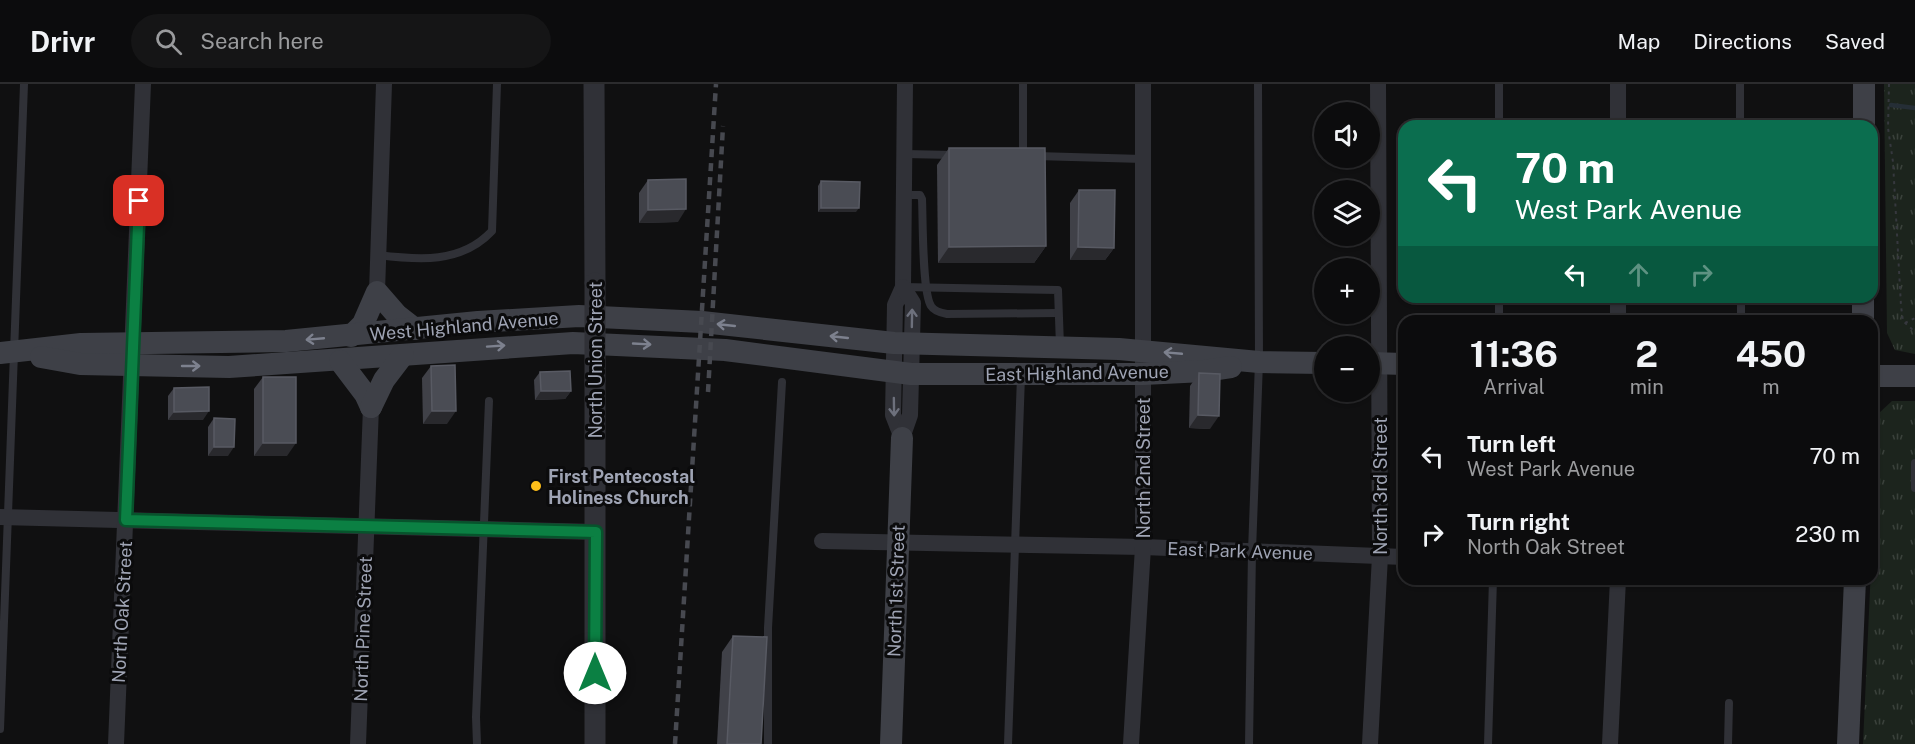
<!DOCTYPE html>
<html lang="en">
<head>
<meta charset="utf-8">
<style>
  body { margin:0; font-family:"Public Sans",sans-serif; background:#151516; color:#f1f3f6; height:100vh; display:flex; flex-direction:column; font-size:22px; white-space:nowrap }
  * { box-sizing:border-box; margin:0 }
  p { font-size:20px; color:#9a9b9d }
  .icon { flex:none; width:33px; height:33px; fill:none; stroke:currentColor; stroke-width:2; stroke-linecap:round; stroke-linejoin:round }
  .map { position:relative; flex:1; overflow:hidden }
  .sheet { position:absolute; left:1398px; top:231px; width:480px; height:270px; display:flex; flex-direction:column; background:#0c0c0d; border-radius:18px; box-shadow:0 2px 4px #0004,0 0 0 2px #2c2c2e }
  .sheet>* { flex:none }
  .banner { position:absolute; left:1398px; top:36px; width:480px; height:183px; border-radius:18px; box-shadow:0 2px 4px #0004,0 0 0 2px #2c2c2e; background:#0b6e4f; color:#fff; overflow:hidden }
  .tools { position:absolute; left:1314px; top:18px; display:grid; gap:12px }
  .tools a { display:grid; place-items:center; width:66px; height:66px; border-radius:50%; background:#0c0c0d; box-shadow:0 2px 4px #0004,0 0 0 2px #2c2c2e; font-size:30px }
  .pin { position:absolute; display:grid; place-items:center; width:51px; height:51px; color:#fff; margin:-26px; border-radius:12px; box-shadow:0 3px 9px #0006 }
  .me { position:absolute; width:66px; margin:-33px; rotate:0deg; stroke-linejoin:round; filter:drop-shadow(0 0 4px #0008) }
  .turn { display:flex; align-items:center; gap:21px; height:126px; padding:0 18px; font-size:27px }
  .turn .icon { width:78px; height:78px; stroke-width:2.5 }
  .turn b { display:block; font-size:42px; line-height:51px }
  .lanes { display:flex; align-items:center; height:57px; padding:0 18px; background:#0003; justify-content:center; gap:30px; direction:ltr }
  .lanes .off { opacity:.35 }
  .eta { display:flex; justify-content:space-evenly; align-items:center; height:102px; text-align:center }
  .eta b { font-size:36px; font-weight:700; line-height:42px }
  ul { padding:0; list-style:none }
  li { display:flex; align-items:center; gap:18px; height:78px; padding:0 18px }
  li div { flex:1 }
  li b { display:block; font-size:22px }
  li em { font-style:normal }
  header { display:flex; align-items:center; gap:36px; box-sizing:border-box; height:84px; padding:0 30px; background:#0c0c0d; border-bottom:2px solid #2c2c2e }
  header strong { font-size:28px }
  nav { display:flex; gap:33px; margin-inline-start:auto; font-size:21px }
  .search { width:420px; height:54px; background:#151516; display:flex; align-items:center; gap:15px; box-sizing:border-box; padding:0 21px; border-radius:33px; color:#9a9b9d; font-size:22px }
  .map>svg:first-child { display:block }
</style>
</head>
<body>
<header>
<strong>Drivr</strong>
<div class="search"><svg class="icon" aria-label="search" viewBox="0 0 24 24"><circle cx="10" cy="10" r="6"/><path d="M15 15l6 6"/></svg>Search here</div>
<nav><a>Map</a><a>Directions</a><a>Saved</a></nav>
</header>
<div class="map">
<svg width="1915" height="660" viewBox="0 0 1915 660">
  <defs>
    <pattern id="park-tufts" width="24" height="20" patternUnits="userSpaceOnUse" patternTransform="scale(1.5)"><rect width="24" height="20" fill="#1c241d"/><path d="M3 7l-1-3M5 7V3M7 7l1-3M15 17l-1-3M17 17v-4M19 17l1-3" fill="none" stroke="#3a413b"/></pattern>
  </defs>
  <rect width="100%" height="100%" fill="#101011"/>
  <g fill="url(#park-tufts)">
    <path d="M1884 0H1915V270L1895 266 1887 249Z"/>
    <path d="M1892 317H1915V660H1863L1878 330Z"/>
  </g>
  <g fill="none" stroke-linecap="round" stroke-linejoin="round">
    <path stroke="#252e36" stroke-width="4.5" d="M1891 21 1915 24"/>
    <g stroke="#36383e" stroke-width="2" stroke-dasharray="3 4.5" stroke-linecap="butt">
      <path d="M1889 0 1888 44 1893 78 1901 222 1903 237 1915 248"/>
      <path d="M1905 239 1915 234"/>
    </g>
    <g stroke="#303137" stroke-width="8">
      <path d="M1499 0V42"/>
      <path d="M1740 0V42"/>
      <path d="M904 70 954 71"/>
      <path d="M1023 72V0"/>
      <path d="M1036 72 1143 75"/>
      <path d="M904 111H920L922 115C923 135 922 208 931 222 934 227 941 229 947 230L1058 229"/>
      <path d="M378 171C418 176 461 180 492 147L497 0"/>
      <path d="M903 203 1058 206 1060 262"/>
      <path d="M1741 213V237"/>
      <path d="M1499 237V213"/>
      <path d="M1915 379V404"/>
      <path d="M0 645 24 0"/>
      <path d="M477 660 476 633 489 317"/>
      <path d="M768 660V544L782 298"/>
      <path d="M1008 660 1021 292"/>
      <path d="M1249 660 1252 467 1259 278 1258 0"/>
      <path d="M1488 660 1493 495"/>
      <path d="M1728 660 1729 619"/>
    </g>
    <g stroke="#303137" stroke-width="16">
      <path d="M1618 42V0"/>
      <path d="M377 208 384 0"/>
      <path d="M1618 237V213"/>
      <path d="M902 354 893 331 895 221 903 203 905 0"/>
      <path d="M902 354 910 331 913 219 903 203"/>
      <path d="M0 433 596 448"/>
      <path d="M822 457 1143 463 1404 473"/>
      <path d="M116 660 143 0"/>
      <path d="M358 660 371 323"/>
      <path d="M1131 660 1143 463V0"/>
      <path d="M1370 660 1380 472 1378 0"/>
      <path d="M1610 660 1618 495"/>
    </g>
    <g stroke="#303137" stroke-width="21">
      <path d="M594 0 595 199"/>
      <path d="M595 660V297"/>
    </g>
    <g stroke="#3e4047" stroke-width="22">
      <path d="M1864 42V0"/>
      <path d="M1863 237V213"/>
      <path d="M351 252 363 240 377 208 397 231 415 245"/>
      <path d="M0 269 81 260 286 257 478 238 579 232 702 238 894 259 1119 265 1259 278 1324 279"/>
      <path d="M41 273 80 280 229 283 573 259 725 266 911 290H1143L1204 287 1231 283"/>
      <path d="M340 277 365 310 371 323"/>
      <path d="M1370 279 1404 280"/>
      <path d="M1872 292H1915"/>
      <path d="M371 323 384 296 403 271"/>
      <path d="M891 660 902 354"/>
      <path d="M1848 660 1855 495"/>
    </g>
    <g stroke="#474950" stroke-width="4.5" stroke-dasharray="8 6" stroke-linecap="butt">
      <path d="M708 308 723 42"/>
      <path d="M675 660 716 0"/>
    </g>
    <path stroke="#303137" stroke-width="21" d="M595 199V297"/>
  </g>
  <g fill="#404148">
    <path d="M949 64 1046 162 1034 179H938L937 81Z"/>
    <path d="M648 96 678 138 639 139V109Z"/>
    <path d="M821 97 856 128H818V102Z"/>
    <path d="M1079 106 1114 164 1105 176H1070V119Z"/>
    <path d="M431 282 447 340H423L422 294Z"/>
    <path d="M540 288 571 307 565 315 535 316 534 296Z"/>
    <path d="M1199 289 1210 345 1189 344 1190 302Z"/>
    <path d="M263 293 287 372H254V305Z"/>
    <path d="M174 304 203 336H168V312Z"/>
    <path d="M214 334 228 372H208V343Z"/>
    <path d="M733 552 761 660H717L722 568Z"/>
  </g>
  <g fill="#29292d">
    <path d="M821 124H859L856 128H818Z"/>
    <path d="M686 125 678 138 639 139 648 126Z"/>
    <path d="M1046 162 1034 179H938L949 163Z"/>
    <path d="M1078 163 1114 164 1105 176H1070Z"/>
    <path d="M541 307H571L565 315 535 316Z"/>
    <path d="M209 327 203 336H168L174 328Z"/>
    <path d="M432 327H456L447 340H423Z"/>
    <path d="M1198 331 1219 332 1210 345 1189 344Z"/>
    <path d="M263 359H296L287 372H254Z"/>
    <path d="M214 363H234L228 372H208Z"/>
  </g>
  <g fill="#4a4c54" stroke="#585a63" stroke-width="1.5">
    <path d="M949 64H1045L1046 162 949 163Z"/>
    <path d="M686 95V125L648 126V96Z"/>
    <path d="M821 97 860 98 859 124H821Z"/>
    <path d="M1079 106H1115L1114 164 1078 163Z"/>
    <path d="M455 281 456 327H432L431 282Z"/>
    <path d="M570 287 571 307H541L540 288Z"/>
    <path d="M1199 289 1220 290 1219 332 1198 331Z"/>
    <rect x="263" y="293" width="33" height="66"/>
    <path d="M209 303V327L174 328V304Z"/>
    <path d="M214 334 235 335 234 363H214Z"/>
    <path d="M733 552 767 553 761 660H727Z"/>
  </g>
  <defs><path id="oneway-shaft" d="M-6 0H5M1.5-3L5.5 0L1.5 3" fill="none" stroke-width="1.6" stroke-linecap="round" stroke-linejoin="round" transform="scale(1.5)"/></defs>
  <g stroke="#6d707c">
    <use href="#oneway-shaft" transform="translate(912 234) rotate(-89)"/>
    <use href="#oneway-shaft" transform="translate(894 323) rotate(89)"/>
  </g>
  <g stroke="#7d818e">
    <use href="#oneway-shaft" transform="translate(726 241) rotate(-174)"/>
    <use href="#oneway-shaft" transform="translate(839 253) rotate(-174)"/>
    <use href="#oneway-shaft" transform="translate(315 255) rotate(175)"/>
    <use href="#oneway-shaft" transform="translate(642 260) rotate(3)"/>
    <use href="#oneway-shaft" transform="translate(496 262) rotate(-4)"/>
    <use href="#oneway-shaft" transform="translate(1173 269) rotate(-175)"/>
    <use href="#oneway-shaft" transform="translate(191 282)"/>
  </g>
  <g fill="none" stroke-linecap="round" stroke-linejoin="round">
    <g stroke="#07532c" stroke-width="15">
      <path id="route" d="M139 117 126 436 596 448 595 589"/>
    </g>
    <use href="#route" stroke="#0b8043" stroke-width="10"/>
  </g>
  <circle fill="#ffbf1a" stroke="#0b0b0c" stroke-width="2" cx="536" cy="402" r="6"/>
  <g text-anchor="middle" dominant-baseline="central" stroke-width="6" stroke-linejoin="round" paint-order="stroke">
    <g font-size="18" fill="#9fa4b4" stroke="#0b0b0c">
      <text transform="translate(464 242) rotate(-5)">West Highland Avenue</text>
      <text transform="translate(595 276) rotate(-90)">North Union Street</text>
      <text transform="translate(1077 289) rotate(-1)">East Highland Avenue</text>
      <text transform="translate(1143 384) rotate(-90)">North 2nd Street</text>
      <text transform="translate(1380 402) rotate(-90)">North 3rd Street</text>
      <text transform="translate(1240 467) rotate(2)">East Park Avenue</text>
      <text transform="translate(896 507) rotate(-88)">North 1st Street</text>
      <text transform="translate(122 528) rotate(-87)">North Oak Street</text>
      <text transform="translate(363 545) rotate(-88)">North Pine Street</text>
    </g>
    <g font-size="18" font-weight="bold" fill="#9fa4b4" stroke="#0b0b0c" text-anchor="start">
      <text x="548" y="392">First Pentecostal<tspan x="548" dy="21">Holiness Church</tspan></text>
    </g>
  </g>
</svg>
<div class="tools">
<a><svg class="icon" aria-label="sound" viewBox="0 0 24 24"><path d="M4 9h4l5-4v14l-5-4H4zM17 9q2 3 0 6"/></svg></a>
<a><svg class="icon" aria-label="layers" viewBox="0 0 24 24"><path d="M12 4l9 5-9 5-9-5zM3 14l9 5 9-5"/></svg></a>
<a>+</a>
<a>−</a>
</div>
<div class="pin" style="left:139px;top:117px;background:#d93025"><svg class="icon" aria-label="arrive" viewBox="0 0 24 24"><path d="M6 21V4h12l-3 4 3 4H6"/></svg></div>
<svg class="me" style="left:595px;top:589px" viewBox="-20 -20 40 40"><circle r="19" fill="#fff"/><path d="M0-13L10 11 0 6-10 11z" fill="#0b8043"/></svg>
<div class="banner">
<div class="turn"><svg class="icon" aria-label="left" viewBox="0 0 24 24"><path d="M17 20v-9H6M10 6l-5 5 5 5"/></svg><div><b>70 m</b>West Park Avenue</div></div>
<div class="lanes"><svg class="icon" aria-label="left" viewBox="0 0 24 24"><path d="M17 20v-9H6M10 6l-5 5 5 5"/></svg><svg class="icon off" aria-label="ahead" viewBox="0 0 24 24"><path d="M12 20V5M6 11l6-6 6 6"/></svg><svg class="icon off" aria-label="right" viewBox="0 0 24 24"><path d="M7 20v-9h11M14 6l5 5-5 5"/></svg></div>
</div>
<section class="sheet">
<div class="eta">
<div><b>11:36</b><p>Arrival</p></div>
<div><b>2</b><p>min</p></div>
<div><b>450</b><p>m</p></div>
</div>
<ul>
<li><svg class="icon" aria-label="left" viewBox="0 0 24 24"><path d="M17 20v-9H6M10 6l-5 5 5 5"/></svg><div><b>Turn left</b><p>West Park Avenue</p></div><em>70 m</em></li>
<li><svg class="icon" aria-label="right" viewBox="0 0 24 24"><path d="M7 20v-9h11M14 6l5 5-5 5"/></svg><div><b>Turn right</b><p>North Oak Street</p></div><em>230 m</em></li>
</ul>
</section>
</div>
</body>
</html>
